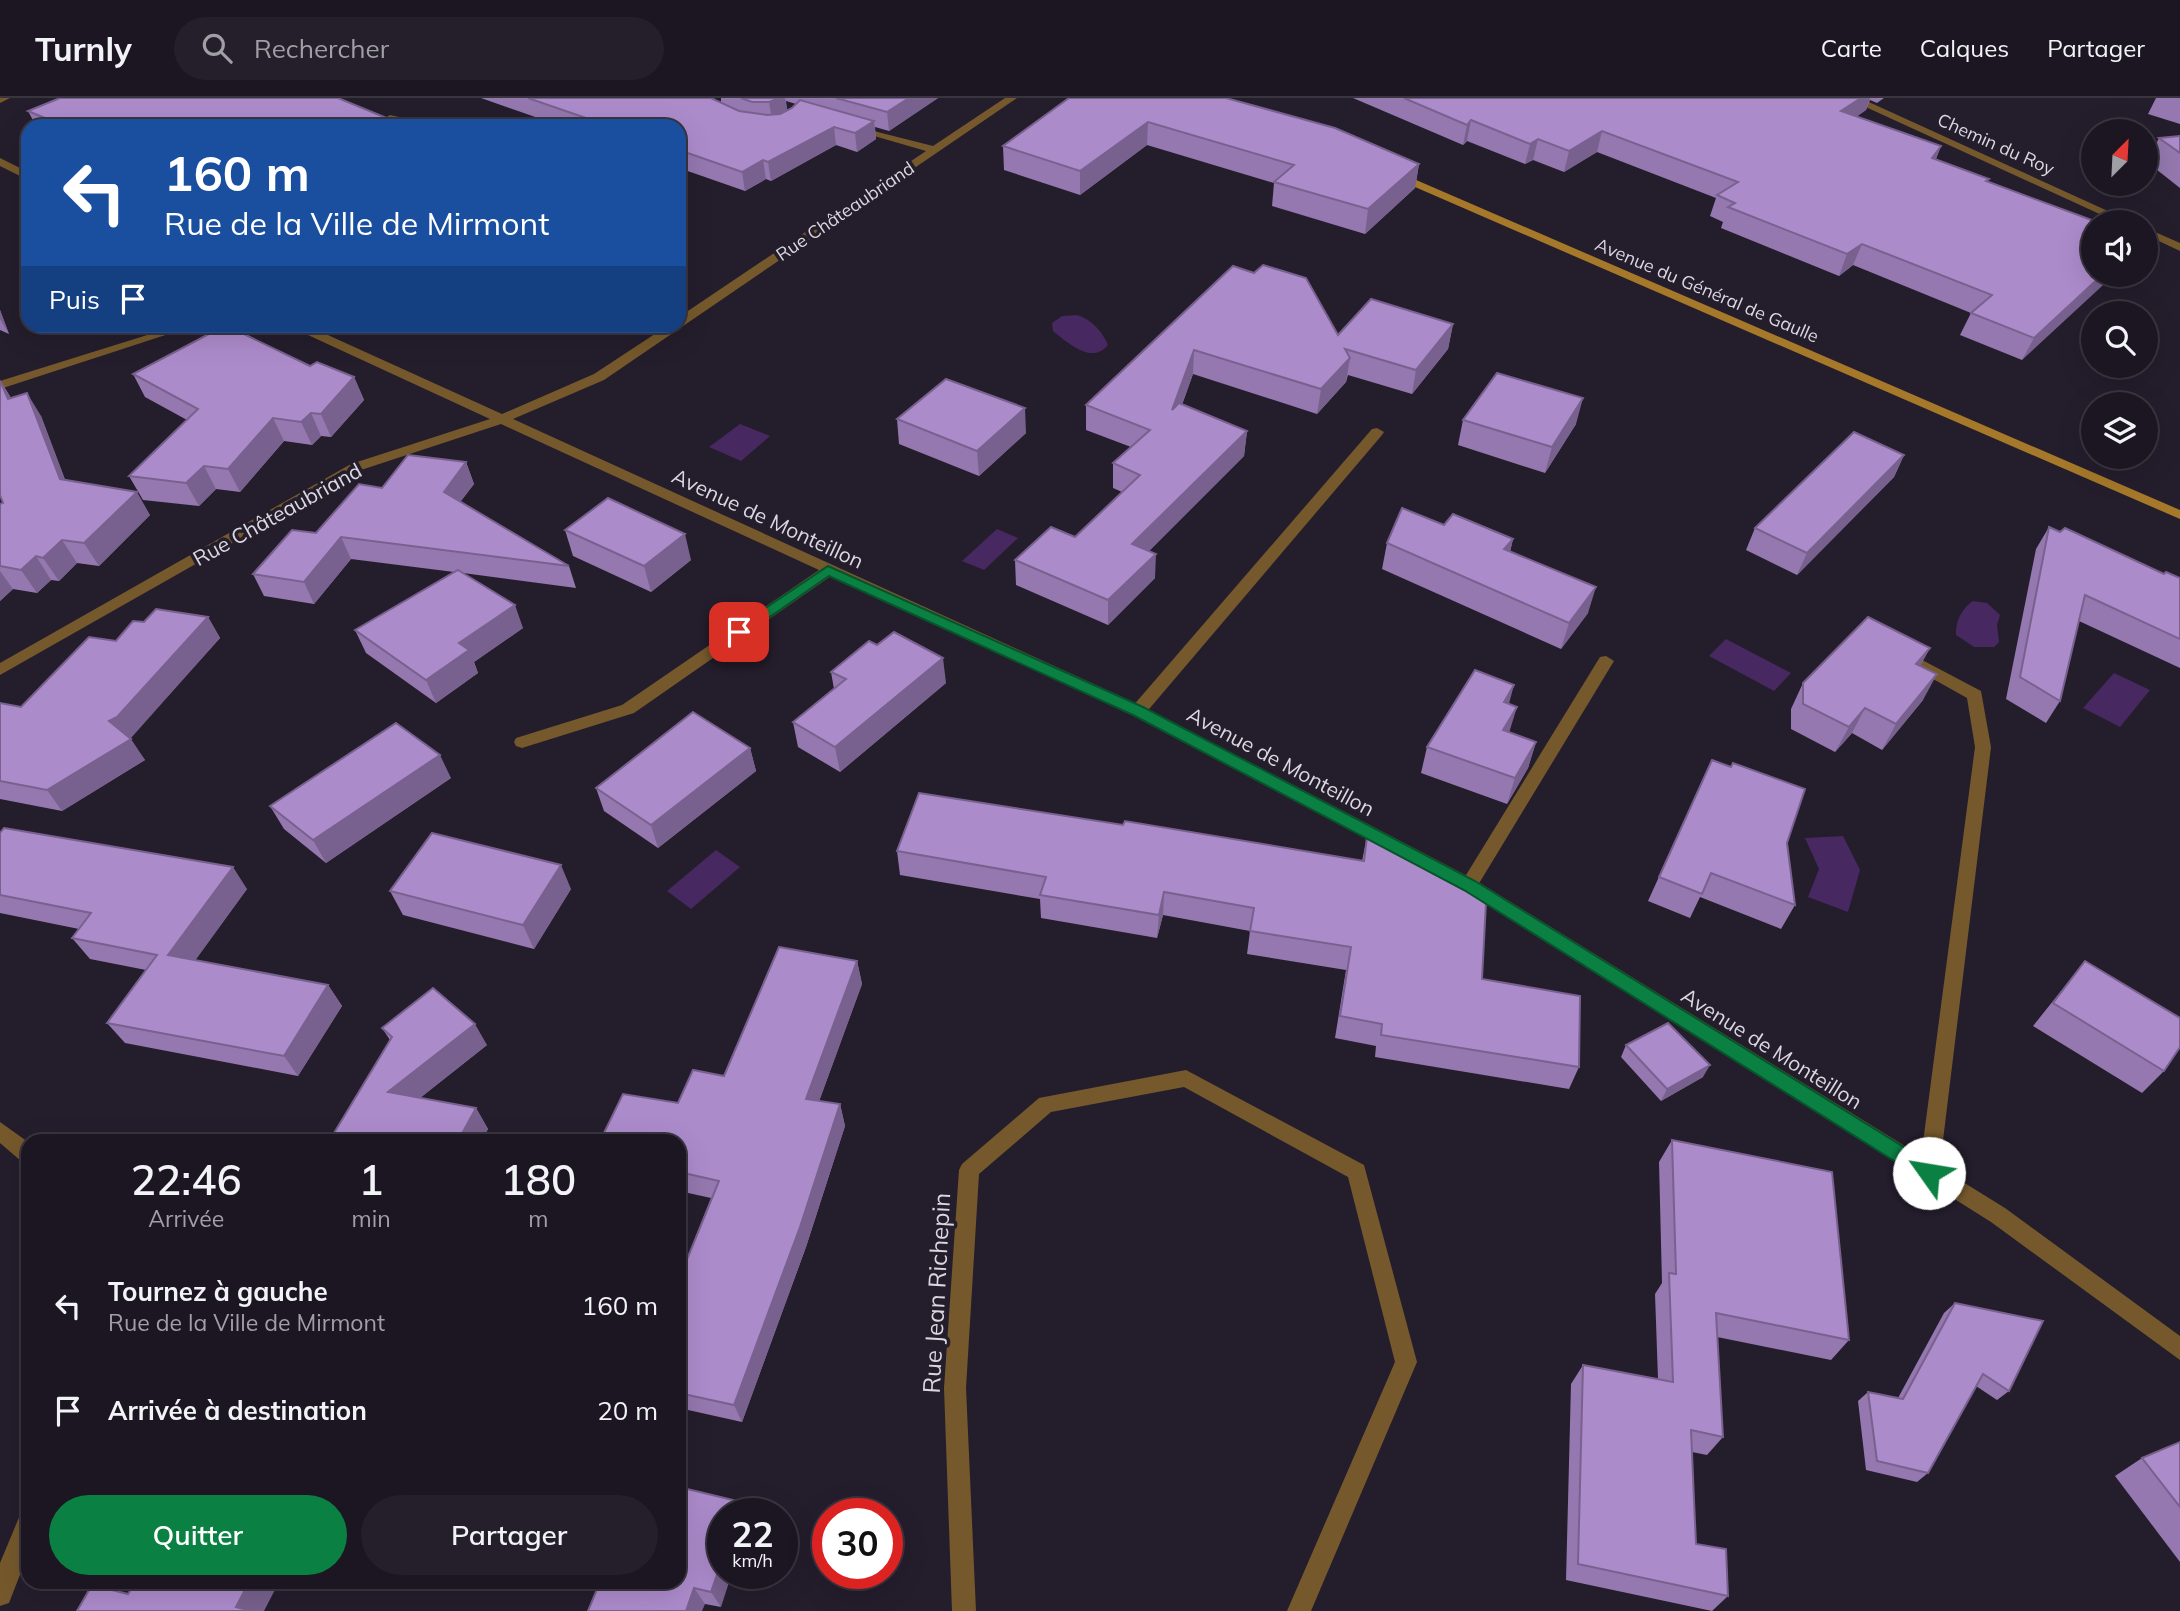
<!DOCTYPE html>
<html lang="fr">
<head>
<meta charset="utf-8">
<style>
  body { margin:0; font-family:Mulish,sans-serif; background:#241f2a; color:#f1f3f6; height:100vh; display:flex; flex-direction:column; font-size:26px; white-space:nowrap }
  * { box-sizing:border-box; margin:0 }
  p { font-size:23px; color:#a09fa5 }
  .icon { flex:none; width:38px; height:38px; fill:none; stroke:currentColor; stroke-width:2; stroke-linecap:round; stroke-linejoin:round }
  .map { position:relative; flex:1; overflow:hidden }
  .side { position:absolute; left:21px; top:1036px; width:665px; height:455px; display:flex; flex-direction:column; background:#1b1621; border-radius:21px; box-shadow:0 7px 28px #0002,0 0 0 2px #39353f }
  .side>* { flex:none }
  .guide { position:absolute; left:21px; top:21px; width:665px; height:214px; border-radius:21px; box-shadow:0 7px 28px #0002,0 0 0 2px #39353f; background:#1a4fa0; color:#fff; overflow:hidden }
  .needle { width:46px; rotate:24deg }
  .fabs { position:absolute; left:2081px; top:21px; display:grid; gap:14px }
  .fabs a { display:grid; place-items:center; width:77px; height:77px; border-radius:50%; background:#1b1621; box-shadow:0 7px 28px #0002,0 0 0 2px #39353f; font-size:35px }
  .speed { position:absolute; left:707px; top:1400px; display:flex; gap:14px; font-size:35px; font-weight:700; text-align:center }
  .speed>* { display:grid; place-content:center; width:91px; height:91px; border-radius:50%; background:#1b1621; box-shadow:0 7px 28px #0002,0 0 0 2px #39353f; line-height:1 }
  .speed small { font-size:18px; font-weight:400 }
  .speed .limit { border:10px solid #d22; background:#fff; color:#111 }
  .pin { position:absolute; display:grid; place-items:center; width:60px; height:60px; color:#fff; margin:-30px; border-radius:14px; box-shadow:0 4px 10px #0006 }
  .me { position:absolute; width:77px; margin:-38px; rotate:302deg; stroke-linejoin:round; filter:drop-shadow(0 0 5px #0008) }
  .turn { display:flex; align-items:center; gap:24px; height:147px; padding:0 28px; font-size:32px }
  .turn .icon { width:91px; height:91px; stroke-width:2.5 }
  .turn b { display:block; font-size:49px; line-height:60px }
  .then { display:flex; align-items:center; height:66px; padding:0 28px; background:#0003; gap:14px; font-size:26px }
  .eta { display:flex; justify-content:space-evenly; align-items:center; height:119px; text-align:center }
  .eta b { font-size:42px; font-weight:600; line-height:49px }
  .button { display:flex; gap:14px; margin-top:auto; padding:14px 28px }
  .button a { flex:1; height:80px; border-radius:42px; background:#0b8043; color:#fff; font-size:28px; font-weight:600; line-height:80px; text-align:center }
  .button a+a { background:#241f2a; color:#f1f3f6 }
  ul { padding:0; list-style:none }
  li { display:flex; align-items:center; gap:21px; height:105px; padding:0 28px }
  li div { flex:1 }
  li b { display:block; font-size:26px }
  li em { font-style:normal }
  header { display:flex; align-items:center; gap:42px; box-sizing:border-box; height:98px; padding:0 35px; background:#1b1621; border-bottom:2px solid #39353f }
  header strong { font-size:33px }
  nav { display:flex; gap:38px; margin-inline-start:auto; font-size:24px }
  .search { width:490px; height:63px; background:#241f2a; display:flex; align-items:center; gap:18px; box-sizing:border-box; padding:0 24px; border-radius:38px; color:#a09fa5; font-size:26px }
  .map>svg:first-child { display:block }
</style>
</head>
<body>
<header>
<strong>Turnly</strong>
<div class="search"><svg class="icon" aria-label="search" viewBox="0 0 24 24"><circle cx="10" cy="10" r="6"/><path d="M15 15l6 6"/></svg>Rechercher</div>
<nav><a>Carte</a><a>Calques</a><a>Partager</a></nav>
</header>
<div class="map">
<svg width="2180" height="1513" viewBox="0 0 2180 1513">
  <rect width="100%" height="100%" fill="#241d2c"/>
  <g fill="#472860">
    <path d="M1077 217C1091 221 1103 234 1108 247 1092 267 1068 245 1053 233L1052 225 1062 218Z"/>
    <path d="M740 326 770 338 741 363 709 349Z"/>
    <path d="M997 431 1018 440 984 472 962 463Z"/>
    <path d="M1973 503 1987 505 2000 517 1997 527 1999 544 1994 549H1974L1956 537C1955 524 1962 510 1973 503Z"/>
    <path d="M1726 541 1791 575 1774 593 1709 558Z"/>
    <path d="M2114 575 2150 592 2120 629 2083 610Z"/>
    <path d="M1843 738 1860 772 1848 814 1808 799 1819 771 1805 740Z"/>
    <path d="M716 752 740 769 691 811 667 793Z"/>
  </g>
  <g fill="none" stroke-linecap="round" stroke-linejoin="round">
    <g fill="#75592c" fill-rule="evenodd">
      <path d="M1377 330 1384 334 1382 337 1144 617H1132L1130 613 1132 609 1372 331Z"/>
      <path d="M1907 554 1981 593 1991 649 1939 1075 1936 1082 1929 1084 1922 1082 1919 1075 1975 649 1967 600 1901 563 1899 559 1901 555Z"/>
      <path d="M1606 558 1614 563 1475 792H1463L1460 787 1463 782 1600 559Z"/>
    </g>
    <g fill="#75592c" fill-rule="evenodd">
      <path d="M0 0H10L0 5Z"/>
      <path d="M1005 0H1017L604 282 513 321 1144 609 1475 782 2005 1110 2180 1238V1262L1991 1124 1463 792 1132 617 831 478 634 615 522 650 516 648 514 644 516 640 622 607 819 472 501 326 361 372 0 577V565L351 366 490 321 295 231 293 228H308L502 316 594 276 667 228H679V219L926 53 850 31V27L933 48Z"/>
      <path d="M1846 0H1860L2132 124H2117Z"/>
      <path d="M390 17 399 19 384 28H371Z"/>
      <path d="M0 60 28 74V82L0 68Z"/>
      <path d="M2146 130 2180 145V153L2146 137Z"/>
      <path d="M176 228H193L0 291V283Z"/>
      <path d="M1186 972 1364 1067 1417 1264 1311 1513H1287L1395 1264 1348 1079 1184 989 1051 1014 979 1076 966 1290 976 1513H952L944 1290 959 1072 962 1066 1039 1000Z"/>
      <path d="M0 1024 28 1044V1066L21 1063 0 1045Z"/>
      <path d="M28 1413V1456L9 1505 0 1508V1465L20 1417Z"/>
    </g>
    <path fill="#a5782a" fill-rule="evenodd" d="M1392 75H1400L2180 412V421L1392 79Z"/>
  </g>
  <g fill="#9478af" fill-rule="evenodd">
    <path d="M481 0H713L721 5V0H938L889 33 875 29 876 41 857 54 836 47 771 83 766 81 745 93 679 70V28H561ZM786 3 796 6 792 10 787 12Z"/>
    <path d="M1069 0 1419 66 1415 90 1365 136 1272 108 1274 85 1147 47 1080 97 1004 72 1003 48Z"/>
    <path d="M1353 0H1884L1877 5 1870 2 1866 12 1856 19 1941 48 1936 61 1988 84 2093 177 2022 262 1960 237 1971 215 1853 167 1839 178 1721 130 1723 124 1710 118 1716 100 1597 54 1564 74 1533 62 1525 66 1467 43 1463 47Z"/>
    <path d="M2156 0H2180V26L2148 16Z"/>
    <path d="M28 13 406 28H36Z"/>
    <path d="M2180 38V90L2147 64 2159 40Z"/>
    <path d="M1233 168 1338 237 1453 226 1448 251 1412 296 1348 277 1346 284 1317 316 1193 276 1182 307 1247 333 1244 358 1149 453 1155 480 1108 527 1016 487 1015 462 1075 439 1122 394 1113 390V365L1131 349 1086 332V307Z"/>
    <path d="M0 212 9 236 0 232Z"/>
    <path d="M423 228H474V229L425 233Z"/>
    <path d="M310 268 354 279 364 302 331 339 321 338 312 347 284 343 240 394 216 391 199 408 143 402 129 378 187 322 145 299 133 276Z"/>
    <path d="M0 282 11 300 41 318 65 382 150 417 99 468 77 465 59 483 51 482 37 495 13 491 0 503V406L3 405Z"/>
    <path d="M897 321 1026 335 979 378 899 346Z"/>
    <path d="M1463 322 1576 326 1545 375 1458 347Z"/>
    <path d="M1904 357 1894 379 1797 477 1746 452 1755 430Z"/>
    <path d="M466 364 474 386 460 404 569 468 576 490 463 475 523 530 474 564 478 575 436 605 366 555 355 532 454 474 351 461 314 506 264 498 253 476 316 435 382 390Z"/>
    <path d="M1444 427 1513 441 1510 454 1588 515 1561 551 1382 471 1387 445Z"/>
    <path d="M2049 429 2164 476 2180 480V570L2079 523 2060 603 2046 625 2006 601 2036 451Z"/>
    <path d="M565 432 691 462 651 494 573 458Z"/>
    <path d="M208 519 220 540 129 641 145 662 62 713 0 701V605L21 609 144 524Z"/>
    <path d="M1930 550 1920 568 1923 602 1882 652 1852 635 1835 654 1791 631V611L1803 585Z"/>
    <path d="M831 574 946 585 840 674 798 649 793 624 834 591Z"/>
    <path d="M1509 606V634L1536 644 1528 670 1507 706 1421 675 1427 649Z"/>
    <path d="M750 650 756 673 658 750 604 713 596 690Z"/>
    <path d="M1712 662 1787 745 1795 807 1781 831 1700 799 1690 820 1648 803Z"/>
    <path d="M451 680 326 765 284 731 270 708Z"/>
    <path d="M0 735 247 791 195 862 328 887 342 908 298 978 125 945 107 925 146 872 90 861 72 840 79 831 0 815Z"/>
    <path d="M1367 739 1482 881 1579 969 1569 991 1375 959 1376 948 1335 940 1346 872 1247 856 1250 833 1163 817 1157 840 1041 820 1040 801 900 777 897 753 1362 763Z"/>
    <path d="M571 791 534 851 403 817 390 793Z"/>
    <path d="M857 863 862 886 819 1003 840 1006 845 1028 806 1149 742 1324 679 1310V1181L711 1100 679 1093V1043L724 978Z"/>
    <path d="M2085 863 2164 973 2142 995 2033 928Z"/>
    <path d="M382 930 487 947 420 1000 476 1010 488 1031 481 1043H340L334 1035 390 942Z"/>
    <path d="M1626 947 1703 979 1661 1003 1621 959Z"/>
    <path d="M1672 1042 1849 1242 1831 1262 1717 1239 1723 1339 1707 1357 1692 1354 1696 1446 1728 1498 1712 1513 1566 1482 1571 1286 1583 1267 1658 1281 1655 1196 1662 1185 1659 1064Z"/>
    <path d="M1955 1205 2009 1293 1997 1302 1976 1288 1928 1375 1917 1384 1866 1372 1858 1303 1868 1294 1898 1300 1944 1215Z"/>
    <path d="M2180 1344V1464L2115 1378 2142 1360Z"/>
    <path d="M679 1389 721 1509 705 1506 588 1513Z"/>
  </g>
  <g fill="#78618e">
    <path d="M780 0H785L788 16 772 22 769 4Z"/>
    <path d="M909 0H938L889 33 887 14Z"/>
    <path d="M1861 0H1870L1866 12 1833 34 1841 13Z"/>
    <path d="M1471 22 1467 43 1463 47 1467 27Z"/>
    <path d="M874 23 876 41 857 54 855 35Z"/>
    <path d="M1148 24 1147 47 1080 97V73Z"/>
    <path d="M834 29 836 47 771 83 768 64Z"/>
    <path d="M1602 33 1597 54 1564 74 1569 53Z"/>
    <path d="M1538 41 1533 62 1525 66 1530 46Z"/>
    <path d="M1941 48 1932 69V60Z"/>
    <path d="M763 62 766 81 745 93 742 74Z"/>
    <path d="M1419 66 1415 90 1365 136 1368 111Z"/>
    <path d="M1862 146 1853 167 1839 178 1847 156Z"/>
    <path d="M2102 177H2114L2022 262 2034 240Z"/>
    <path d="M0 212 9 236 0 221Z"/>
    <path d="M1453 226 1448 251 1412 296 1416 272Z"/>
    <path d="M1194 252 1193 276 1171 336 1172 312Z"/>
    <path d="M1350 260 1346 284 1317 316 1321 291Z"/>
    <path d="M354 279 364 302 331 339 321 316Z"/>
    <path d="M0 282 11 300 8 301Z"/>
    <path d="M27 295 41 318 74 405 60 381Z"/>
    <path d="M1583 300 1576 326 1545 375 1552 349Z"/>
    <path d="M1025 310 1026 335 979 378 977 353Z"/>
    <path d="M311 315 321 338 312 347 301 324Z"/>
    <path d="M273 320 284 343 240 394 228 371Z"/>
    <path d="M1247 333 1244 358 1131 471 1132 446Z"/>
    <path d="M1904 357 1894 379 1797 477 1807 455Z"/>
    <path d="M466 364 474 386 452 415 444 394Z"/>
    <path d="M204 368 216 391 199 408 186 385Z"/>
    <path d="M137 394 150 417 99 468 84 445Z"/>
    <path d="M685 436 691 462 651 494 644 468Z"/>
    <path d="M341 439 351 461 314 506 304 484Z"/>
    <path d="M1513 441 1507 467 1504 451Z"/>
    <path d="M62 442 77 465 59 483 43 460Z"/>
    <path d="M1156 456 1155 480 1108 527V502Z"/>
    <path d="M36 458 51 482 37 495 21 472Z"/>
    <path d="M0 473 13 491 0 503Z"/>
    <path d="M1596 489 1588 515 1561 551 1569 525Z"/>
    <path d="M515 507 523 530 474 564 478 575 436 605 426 582 459 545Z"/>
    <path d="M208 519 220 540 131 640 123 644 109 623Z"/>
    <path d="M1930 550 1916 575V566Z"/>
    <path d="M943 560 946 585 840 674 835 649Z"/>
    <path d="M1937 576 1923 602 1882 652 1896 626Z"/>
    <path d="M1514 587 1507 613 1504 604Z"/>
    <path d="M1517 609 1509 635 1503 632Z"/>
    <path d="M1865 610 1852 635 1835 654 1849 629Z"/>
    <path d="M131 641 145 662 62 713 47 692Z"/>
    <path d="M1536 644 1528 670 1507 706 1515 680Z"/>
    <path d="M750 650 756 673 658 750 651 727Z"/>
    <path d="M440 657 451 680 326 765 313 742Z"/>
    <path d="M561 767 571 791 534 851 523 827Z"/>
    <path d="M233 769 247 791 184 878 168 857Z"/>
    <path d="M1164 794 1163 817 1157 840 1159 817Z"/>
    <path d="M857 863 862 886 812 1023 806 1001Z"/>
    <path d="M328 887 342 908 298 978 284 958Z"/>
    <path d="M475 926 487 947 401 1015 388 994Z"/>
    <path d="M1710 967 1703 979 1661 1003 1667 991Z"/>
    <path d="M840 1006 845 1028 806 1149 742 1324 734 1307Z"/>
    <path d="M476 1010 488 1031 481 1043H458Z"/>
    <path d="M741 1404 747 1416H737Z"/>
    <path d="M723 1459V1475H732L721 1509 711 1494Z"/>
    <path d="M249 1484H279L264 1513H243L236 1509Z"/>
    <path d="M694 1490 705 1506 702 1513H686Z"/>
  </g>
  <g fill="#ac8bcb" stroke="#78618e" stroke-width="2">
    <path d="M60 0H338L406 28H64L28 13Z"/>
    <path d="M528 0H711L739 13 767 17 780 16 792 10 800 2 874 23 855 35 834 29 768 64 763 62 742 74 679 52V28H609Z"/>
    <path d="M741 0H780L769 4H752Z"/>
    <path d="M836 0H909L887 14Z"/>
    <path d="M1069 0H1226L1335 30 1419 66 1368 111 1274 84 1294 67 1148 24 1080 73 1003 48Z"/>
    <path d="M1404 0H1861L1841 13 1941 48 1932 60 1989 81 1986 83 2097 124H2093V177H2102L2034 240 1971 215 1992 197 1862 146 1847 156 1728 109 1735 105 1717 97 1738 84 1602 33 1569 53 1538 41 1530 46 1471 22 1467 27Z"/>
    <path d="M2180 38V55L2159 40Z"/>
    <path d="M1263 167 1306 180 1338 237 1371 201 1453 226 1416 272 1345 251 1350 260 1321 291 1194 252 1172 312 1179 305 1247 333 1132 446 1156 456 1108 502 1015 462 1051 429 1075 439 1140 377 1113 365 1150 332 1086 307 1233 168 1254 175Z"/>
    <path d="M224 228H227L310 268 317 264 354 279 321 316 311 315 301 324 273 320 228 371 204 368 186 385 129 378 198 311 133 276Z"/>
    <path d="M1497 275 1583 300 1552 349 1463 322Z"/>
    <path d="M946 281 1025 310 977 353 897 321Z"/>
    <path d="M0 283 8 301 27 295 60 381 137 394 84 445 62 442 43 460 36 458 21 472 0 468V406L3 405 0 397Z"/>
    <path d="M1854 334 1904 357 1807 455 1755 430Z"/>
    <path d="M408 357 466 364 444 394 569 468 341 439 304 484 253 476 292 432 316 435 359 386 382 390Z"/>
    <path d="M608 400 685 436 644 468 565 432Z"/>
    <path d="M1402 410 1444 427 1453 416 1513 441 1504 451 1596 489 1569 525 1387 445Z"/>
    <path d="M2049 429 2060 434 2065 430 2164 476 2166 474 2180 480V541L2085 497 2060 603 2020 579Z"/>
    <path d="M458 472 515 507 459 545 469 552 426 582 355 532Z"/>
    <path d="M156 511 208 519 117 619 109 623 131 641 47 692 0 683V605L21 609 89 539 116 543 133 523 144 524Z"/>
    <path d="M1868 519 1930 550 1916 566 1937 576 1896 626 1865 610 1849 629 1803 606V585Z"/>
    <path d="M894 534 943 560 835 649 793 624 846 581 831 574 869 543 877 547Z"/>
    <path d="M1475 572 1514 587 1504 604 1517 609 1503 632 1536 644 1515 680 1427 649Z"/>
    <path d="M693 614 750 650 651 727 596 690Z"/>
    <path d="M396 625 440 657 313 742 270 708Z"/>
    <path d="M1712 662 1731 669 1733 665 1805 691 1787 745 1795 807 1711 775 1702 796 1659 779Z"/>
    <path d="M919 695 1123 727 1125 723 1364 763 1367 739 1486 804 1482 881 1580 898 1579 969 1381 937 1382 926 1340 918 1351 849 1250 833 1254 810 1164 794 1159 817 1040 797 1046 779 897 753Z"/>
    <path d="M4 730 233 769 168 857 328 887 284 958 107 925 157 857 72 840 91 815 0 797V735Z"/>
    <path d="M432 735 561 767 523 827 390 793Z"/>
    <path d="M779 849 857 863 806 1001 840 1006 800 1129 734 1307 679 1295V1181L719 1083 679 1074V1043H600L623 996 678 1005 693 972 724 978Z"/>
    <path d="M2085 863 2180 920V949L2164 973 2053 905Z"/>
    <path d="M433 890 475 926 388 994 476 1010 458 1043H365L366 1042 334 1035 392 939 382 930Z"/>
    <path d="M1668 925 1710 967 1667 991 1626 947Z"/>
    <path d="M1672 1042 1832 1074 1849 1242 1716 1215 1723 1339 1691 1332 1694 1402 1696 1446 1726 1451 1728 1498 1578 1466 1583 1267 1673 1284 1669 1175 1676 1176Z"/>
    <path d="M1955 1205 2043 1223 2009 1293 1983 1276 1928 1375 1877 1363 1868 1294 1903 1301Z"/>
    <path d="M2180 1344V1409L2142 1360Z"/>
    <path d="M679 1389 741 1404 737 1416H723V1459L711 1494 694 1490 686 1513H588L600 1484H679Z"/>
    <path d="M135 1484H249L236 1509 252 1513H77L92 1487 128 1496Z"/>
  </g>
  <path fill="#0b8043" stroke="#07532c" stroke-width="2" d="M828 468 1143 609 1475 783 1936 1069 1939 1075 1936 1081 1929 1083 1923 1081 1464 792 1133 617 829 478 744 537H734V531Z"/>
  <g text-anchor="middle" dominant-baseline="central" stroke-width="7" stroke-linejoin="round" paint-order="stroke">
    <g font-size="18" fill="#dbd7e1" stroke="#241d2c">
      <text transform="translate(1996 46) rotate(24)">Chemin du Roy</text>
      <text transform="translate(845 113) rotate(-34)">Rue Châteaubriand</text>
      <text transform="translate(1707 192) rotate(23)">Avenue du Général de Gaulle</text>
    </g>
    <g font-size="21" fill="#dbd7e1" stroke="#241d2c">
      <text transform="translate(277 416) rotate(-29)">Rue Châteaubriand</text>
      <text transform="translate(768 420) rotate(25)">Avenue de Monteillon</text>
      <text transform="translate(1281 663) rotate(28)">Avenue de Monteillon</text>
      <text transform="translate(1772 950) rotate(32)">Avenue de Monteillon</text>
    </g>
    <g font-size="24" fill="#dbd7e1" stroke="#241d2c">
      <text transform="translate(936 1195) rotate(-87)">Rue Jean Richepin</text>
    </g>
  </g>
</svg>
<div class="fabs">
<a><svg class="needle" viewBox="-14 -14 28 28"><path d="M0-13l5 13h-10z" fill="#e53935"/><path d="M0 13l5-13h-10z" fill="#a09fa5"/></svg></a>
<a><svg class="icon" aria-label="sound" viewBox="0 0 24 24"><path d="M4 9h4l5-4v14l-5-4H4zM17 9q2 3 0 6"/></svg></a>
<a><svg class="icon" aria-label="search" viewBox="0 0 24 24"><circle cx="10" cy="10" r="6"/><path d="M15 15l6 6"/></svg></a>
<a><svg class="icon" aria-label="layers" viewBox="0 0 24 24"><path d="M12 4l9 5-9 5-9-5zM3 14l9 5 9-5"/></svg></a>
</div>
<div class="speed"><div>22<small>km/h</small></div><div class="limit">30</div></div>
<div class="pin" style="left:739px;top:534px;background:#d93025"><svg class="icon" aria-label="arrive" viewBox="0 0 24 24"><path d="M6 21V4h12l-3 4 3 4H6"/></svg></div>
<svg class="me" style="left:1929px;top:1075px" viewBox="-20 -20 40 40"><circle r="19" fill="#fff"/><path d="M0-13L10 11 0 6-10 11z" fill="#0b8043"/></svg>
<div class="guide">
<div class="turn"><svg class="icon" aria-label="left" viewBox="0 0 24 24"><path d="M17 20v-9H6M10 6l-5 5 5 5"/></svg><div><b>160 m</b>Rue de la Ville de Mirmont</div></div>
<div class="then">Puis<svg class="icon" aria-label="arrive" viewBox="0 0 24 24"><path d="M6 21V4h12l-3 4 3 4H6"/></svg></div>
</div>
<section class="side">
<div class="eta">
<div><b>22:46</b><p>Arrivée</p></div>
<div><b>1</b><p>min</p></div>
<div><b>180</b><p>m</p></div>
</div>
<ul>
<li><svg class="icon" aria-label="left" viewBox="0 0 24 24"><path d="M17 20v-9H6M10 6l-5 5 5 5"/></svg><div><b>Tournez à gauche</b><p>Rue de la Ville de Mirmont</p></div><em>160 m</em></li>
<li><svg class="icon" aria-label="arrive" viewBox="0 0 24 24"><path d="M6 21V4h12l-3 4 3 4H6"/></svg><div><b>Arrivée à destination</b></div><em>20 m</em></li>
</ul>
<div class="button"><a>Quitter</a><a>Partager</a></div>
</section>
</div>
</body>
</html>
